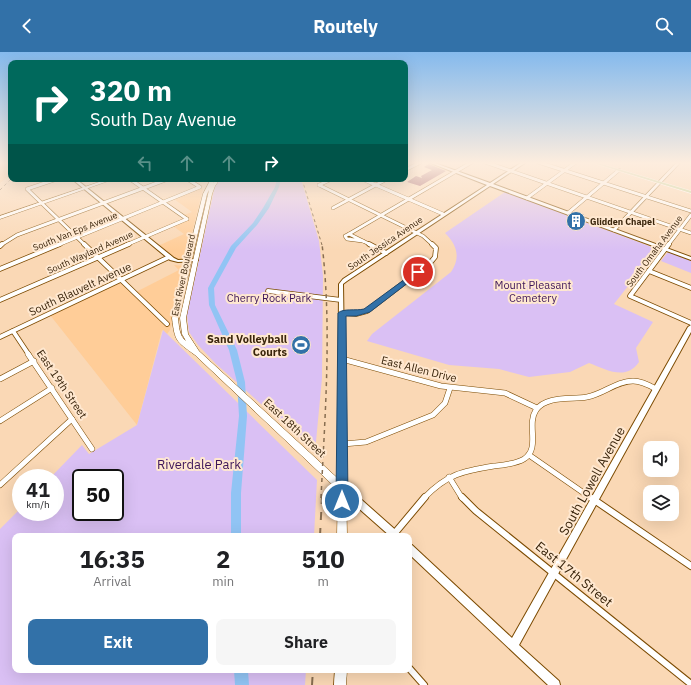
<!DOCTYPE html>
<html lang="en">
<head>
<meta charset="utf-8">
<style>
  body { margin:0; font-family:"IBM Plex Sans",sans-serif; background:#f6f6f6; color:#202124; height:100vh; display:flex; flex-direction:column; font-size:15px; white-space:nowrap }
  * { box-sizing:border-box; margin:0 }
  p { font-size:13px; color:#757577 }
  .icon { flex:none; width:22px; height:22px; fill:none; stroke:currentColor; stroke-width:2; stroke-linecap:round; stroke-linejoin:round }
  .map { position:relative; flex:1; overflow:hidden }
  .sheet { position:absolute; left:12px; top:481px; width:400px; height:140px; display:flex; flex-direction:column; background:#fff; border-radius:8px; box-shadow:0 4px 16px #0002 }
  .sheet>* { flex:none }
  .hud { position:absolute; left:8px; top:8px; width:400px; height:122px; border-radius:8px; box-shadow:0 4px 16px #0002; background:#00695c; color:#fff; overflow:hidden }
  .controls { position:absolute; left:643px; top:389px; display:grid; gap:8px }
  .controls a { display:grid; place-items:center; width:36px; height:36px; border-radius:8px; background:#fff; box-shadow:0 4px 16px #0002; font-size:20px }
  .speed { position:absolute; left:12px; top:417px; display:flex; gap:8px; font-size:20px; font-weight:700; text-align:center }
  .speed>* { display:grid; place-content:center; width:52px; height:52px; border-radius:50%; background:#fff; box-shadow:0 4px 16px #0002; line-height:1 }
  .speed small { font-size:10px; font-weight:400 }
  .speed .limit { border:2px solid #111; border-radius:6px; background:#fff; color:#111 }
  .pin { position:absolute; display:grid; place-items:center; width:34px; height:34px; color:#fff; margin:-17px; border:2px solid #fff; border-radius:50%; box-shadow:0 1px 4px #0007 }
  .me { position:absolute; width:44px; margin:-22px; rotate:0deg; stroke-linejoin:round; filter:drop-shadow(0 0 3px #0008) }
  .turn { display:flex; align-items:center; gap:14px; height:84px; padding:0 16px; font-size:18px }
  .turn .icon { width:52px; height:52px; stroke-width:2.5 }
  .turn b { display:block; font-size:28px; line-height:34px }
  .lanes { display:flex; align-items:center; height:38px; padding:0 16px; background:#0003; justify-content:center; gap:20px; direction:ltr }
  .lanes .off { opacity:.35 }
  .eta { display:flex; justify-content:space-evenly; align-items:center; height:68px; text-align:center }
  .eta b { font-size:24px; font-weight:800; line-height:28px }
  .action { display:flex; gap:8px; margin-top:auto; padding:8px 16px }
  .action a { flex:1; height:46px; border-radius:8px; background:#3271a8; color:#fff; font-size:16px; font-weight:800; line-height:46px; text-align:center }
  .action a+a { background:#f6f6f6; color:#202124 }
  header { display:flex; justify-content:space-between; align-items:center; height:52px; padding:0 16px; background:#3271a8; color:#fff; font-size:18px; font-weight:800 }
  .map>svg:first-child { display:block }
</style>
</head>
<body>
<header><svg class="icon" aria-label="back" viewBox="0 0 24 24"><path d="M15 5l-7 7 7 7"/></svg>Routely<svg class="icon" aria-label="search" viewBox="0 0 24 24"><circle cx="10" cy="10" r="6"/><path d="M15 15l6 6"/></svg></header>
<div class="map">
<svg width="691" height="633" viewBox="0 0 691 633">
  <rect width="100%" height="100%" fill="#fad8b5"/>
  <g fill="#ffcd98">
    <path d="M0 110H11V123L0 131Z"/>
    <path d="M201 136 203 137 189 193 185 197 183 207H174L158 194 184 182 173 174 189 167 184 163 192 160 174 147Z"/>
    <path d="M174 213 186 214 170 278 167 282 162 278 137 373 50 263 120 230 132 242 179 218Z"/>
  </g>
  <g fill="#dac0f4" fill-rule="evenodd">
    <path d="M221 127H301L319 189 323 224 322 326 315 400 216 312 198 293 189 280 187 263 215 134Z"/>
    <path d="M505 140 657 197 614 252 653 270 636 296 639 310C626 329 607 318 589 311L570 320 529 325 499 317 449 313 367 289 372 282 451 220C461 205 457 193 445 181Z"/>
    <path d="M668 200 691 209V221L661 209Z"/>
    <path d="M163 278 317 428 314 484H15V618H306L305 633H0V477L21 456V460H55V426H50L82 393 89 402 137 373ZM81 426H115V460H81Z"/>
  </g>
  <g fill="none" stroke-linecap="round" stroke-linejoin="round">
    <g fill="#91c4f4" fill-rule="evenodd">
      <path d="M277 127H281L279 135 269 156 257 173 236 196 214 236 215 253 237 298 245 330 247 364 241 441V484H231V441L239 364 237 330 229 298 209 253 208 236 231 194 253 171 263 156 275 135Z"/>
      <path d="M234 618H248L249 633H235Z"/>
    </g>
  </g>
  <path fill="#914857" d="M429 112 446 119 420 134 407 130 416 124 422 126 421 124 432 118 424 115Z"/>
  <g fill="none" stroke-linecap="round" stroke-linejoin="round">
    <g stroke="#7c4b02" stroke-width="4">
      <g id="minor-far3">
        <path d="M485 110 691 181"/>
        <path d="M538 110 691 159"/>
        <path d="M405 118 421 110"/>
        <path d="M57 127 27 137 85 193"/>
        <path d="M130 127 187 167"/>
        <path d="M362 127 443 162"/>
        <path d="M319 133 423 184 433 193"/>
        <path d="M319 133 332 127"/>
        <path d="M527 146 576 110"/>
        <path d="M333 156 387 127"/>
        <path d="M568 161 619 118"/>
        <path d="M614 178 679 110"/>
        <path d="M349 182 472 110"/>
        <path d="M349 182 363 189 347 187 345 184Z"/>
        <path d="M363 189 371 193"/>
        <path d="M1 193 17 183 168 127"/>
        <path d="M58 193 200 135 187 127"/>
        <path d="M126 193 187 167"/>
        <path d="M668 193 691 163"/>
      </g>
    </g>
    <g stroke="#7c4b02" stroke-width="5.5">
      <g id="minor-far2">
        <path d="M84 192 167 272"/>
        <path d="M369 192 386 201"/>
        <path d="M669 192 630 244 691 271"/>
        <path d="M0 194 2 192"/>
        <path d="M0 217 60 192"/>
        <path d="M649 219 691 236"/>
        <path d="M268 239 341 248"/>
        <path d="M0 248 129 192"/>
        <path d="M342 261 356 262 367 259 430 211 435 205 436 196 432 192"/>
        <path d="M13 279 29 303"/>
        <path d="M0 285 169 205"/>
      </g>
    </g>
    <g stroke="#7c4b02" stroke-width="6">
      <g id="minor-far1">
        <path d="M28 302 92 397"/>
        <path d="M342 307 441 334 505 341 537 356"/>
        <path d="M0 327 34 309"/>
        <path d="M0 369 52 336"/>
        <path d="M343 392 366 390 433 363 445 351 450 336"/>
        <path d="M529 403 591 446"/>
        <path d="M449 425 462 446"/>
        <path d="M0 433 72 367"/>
        <path d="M424 446C447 422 463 419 494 414 504 413 516 412 524 407 541 396 526 373 536 358 547 343 571 348 587 345 604 342 616 329 633 329 641 329 649 333 656 337"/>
      </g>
    </g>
    <g stroke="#7c4b02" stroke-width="8">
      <g id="minor">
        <path d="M462 445 476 459 691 632"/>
        <path d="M590 445 691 514"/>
        <path d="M394 482 425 445"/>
        <path d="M409 616 424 633"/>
      </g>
    </g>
    <g stroke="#7c4b02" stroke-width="2">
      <g id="tertiary">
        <path d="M428 110H432L490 131 522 110H525V111L493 132 691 205V208L490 134 347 229 343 232 346 434 399 481 400 484H390L339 439 338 436 339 232 343 227 487 133Z"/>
        <path d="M72 127H76L174 206 178 208 196 207 198 208 196 209 178 210 170 208Z"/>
        <path d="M691 273V280L519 593 559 629 560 633H548L409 502V492L412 493 512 586 688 275Z"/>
      </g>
    </g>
    <g stroke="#7c4b02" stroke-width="1">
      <g id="secondary">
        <path d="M108 127H114L0 167V164Z"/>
        <path d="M211 127H215L213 131 216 127H220L215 134 212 142 186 266 188 282 199 299 345 433 346 436 347 484H337L338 438 195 303C176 289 175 290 172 266L203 142ZM209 138 180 266 182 282 186 289C179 284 179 274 178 266L207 142Z"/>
        <path d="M335 618H347L346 633H334Z"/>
      </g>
    </g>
    <g stroke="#fff" stroke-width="1">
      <path id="primary" d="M590 110H595L691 139V141Z"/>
    </g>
    <use href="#minor-far3" stroke="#fff" stroke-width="3"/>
    <use href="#minor-far2" stroke="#fff" stroke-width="4"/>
    <use href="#minor-far1" stroke="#fff" stroke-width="5"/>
    <use href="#minor" stroke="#fff" stroke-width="6"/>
    <use href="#tertiary" fill="#fff" fill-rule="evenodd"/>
    <use href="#secondary" fill="#fff" fill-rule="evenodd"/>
    <use href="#primary" fill="#bcd597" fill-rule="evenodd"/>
    <g stroke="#886e51" stroke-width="1" stroke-dasharray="3 3" stroke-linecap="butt">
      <path d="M302 127 322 193"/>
      <path d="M0 138 11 127"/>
    </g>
    <path stroke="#886e51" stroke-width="1.5" stroke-dasharray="4 4" stroke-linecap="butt" d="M321 446C325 361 332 276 322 192"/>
    <g stroke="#886e51" stroke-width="2" stroke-dasharray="8 8" stroke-linecap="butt">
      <path d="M320 484 322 445"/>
      <path d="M312 633 313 618"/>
    </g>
  </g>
  <linearGradient id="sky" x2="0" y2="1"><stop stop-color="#85baed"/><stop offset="0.56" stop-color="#fdedde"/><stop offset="1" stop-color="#fdedde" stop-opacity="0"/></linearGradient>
  <rect width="691" height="198" fill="url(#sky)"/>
  <path fill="#3271a8" stroke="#20496d" d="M416 219 422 220 370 260 356 264H346L348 449 346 453 342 455 338 453 336 449 338 261C343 256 356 259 364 257Z"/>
  <defs>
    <g id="building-disc" transform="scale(1)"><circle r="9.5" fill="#3271a8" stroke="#ffe8d0"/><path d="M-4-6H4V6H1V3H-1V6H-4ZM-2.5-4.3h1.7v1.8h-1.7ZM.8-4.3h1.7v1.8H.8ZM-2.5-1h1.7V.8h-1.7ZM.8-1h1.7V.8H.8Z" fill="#fff"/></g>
    <g id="stadium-disc" transform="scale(1)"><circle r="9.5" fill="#3271a8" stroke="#ffe8d0"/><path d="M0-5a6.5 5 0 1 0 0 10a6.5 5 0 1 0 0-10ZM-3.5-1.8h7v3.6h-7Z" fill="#fff"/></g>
  </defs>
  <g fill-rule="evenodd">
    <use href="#building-disc" x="576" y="169"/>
    <use href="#stadium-disc" x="301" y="293"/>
  </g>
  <g text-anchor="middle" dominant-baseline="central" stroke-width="4" stroke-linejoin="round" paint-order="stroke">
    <g font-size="9" font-weight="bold" fill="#39240b" stroke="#ffe8d0" text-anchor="start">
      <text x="590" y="169">Glidden Chapel</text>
    </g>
    <g font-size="9" fill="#39240b" stroke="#ffe8d0">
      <text transform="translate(75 179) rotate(-22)">South Van Eps Avenue</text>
      <text transform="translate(385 191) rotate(-34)">South Jessica Avenue</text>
      <text transform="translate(654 199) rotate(-53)">South Omaha Avenue</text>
      <text transform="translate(90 200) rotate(-24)">South Wayland Avenue</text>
      <text transform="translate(183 223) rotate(-78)">East River Boulevard</text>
    </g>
    <g font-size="11" fill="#3d1559" stroke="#ffe8d0">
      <text x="533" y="233">Mount Pleasant<tspan x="533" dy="13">Cemetery</tspan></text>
      <text x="269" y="246">Cherry Rock Park</text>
    </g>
    <g font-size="11" fill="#39240b" stroke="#ffe8d0">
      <text transform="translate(80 237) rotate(-25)">South Blauvelt Avenue</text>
      <text transform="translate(419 317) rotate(14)">East Allen Drive</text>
      <text transform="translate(62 332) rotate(56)">East 19th Street</text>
      <text transform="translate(295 376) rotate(43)">East 18th Street</text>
    </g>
    <g font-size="11" font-weight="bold" fill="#39240b" stroke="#ffe8d0" text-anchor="end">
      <text x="287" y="287">Sand Volleyball<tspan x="287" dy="13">Courts</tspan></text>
    </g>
    <g font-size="13" fill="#3d1559" stroke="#ffe8d0">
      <text x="199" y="412">Riverdale Park</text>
    </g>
    <g font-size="13" fill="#39240b" stroke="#ffe8d0">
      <text transform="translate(592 429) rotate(-61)">South Lowell Avenue</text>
      <text transform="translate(574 522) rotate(39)">East 17th Street</text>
    </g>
  </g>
</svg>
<div class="controls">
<a><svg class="icon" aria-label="sound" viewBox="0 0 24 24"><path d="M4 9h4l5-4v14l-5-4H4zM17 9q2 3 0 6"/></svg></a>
<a><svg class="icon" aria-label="layers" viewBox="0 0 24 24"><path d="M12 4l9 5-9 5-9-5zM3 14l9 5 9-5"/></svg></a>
</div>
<div class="speed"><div>41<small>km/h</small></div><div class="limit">50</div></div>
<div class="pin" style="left:418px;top:220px;background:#d93025"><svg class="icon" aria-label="arrive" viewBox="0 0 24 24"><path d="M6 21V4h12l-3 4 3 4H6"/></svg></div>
<svg class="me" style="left:342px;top:449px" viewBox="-20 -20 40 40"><circle r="17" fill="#3271a8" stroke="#fff" stroke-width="3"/><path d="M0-11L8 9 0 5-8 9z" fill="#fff"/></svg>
<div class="hud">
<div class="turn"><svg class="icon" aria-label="right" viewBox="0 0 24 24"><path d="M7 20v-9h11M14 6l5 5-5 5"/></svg><div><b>320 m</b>South Day Avenue</div></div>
<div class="lanes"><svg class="icon off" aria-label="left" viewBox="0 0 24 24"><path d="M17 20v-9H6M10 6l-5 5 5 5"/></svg><svg class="icon off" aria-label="ahead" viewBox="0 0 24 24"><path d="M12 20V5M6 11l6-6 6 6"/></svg><svg class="icon off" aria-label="ahead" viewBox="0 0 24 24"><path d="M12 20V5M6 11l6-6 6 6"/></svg><svg class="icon" aria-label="right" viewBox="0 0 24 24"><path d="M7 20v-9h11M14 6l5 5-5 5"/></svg></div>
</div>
<section class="sheet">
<div class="eta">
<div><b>16:35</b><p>Arrival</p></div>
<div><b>2</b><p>min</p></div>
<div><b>510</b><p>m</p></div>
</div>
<div class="action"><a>Exit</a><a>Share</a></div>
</section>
</div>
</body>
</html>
